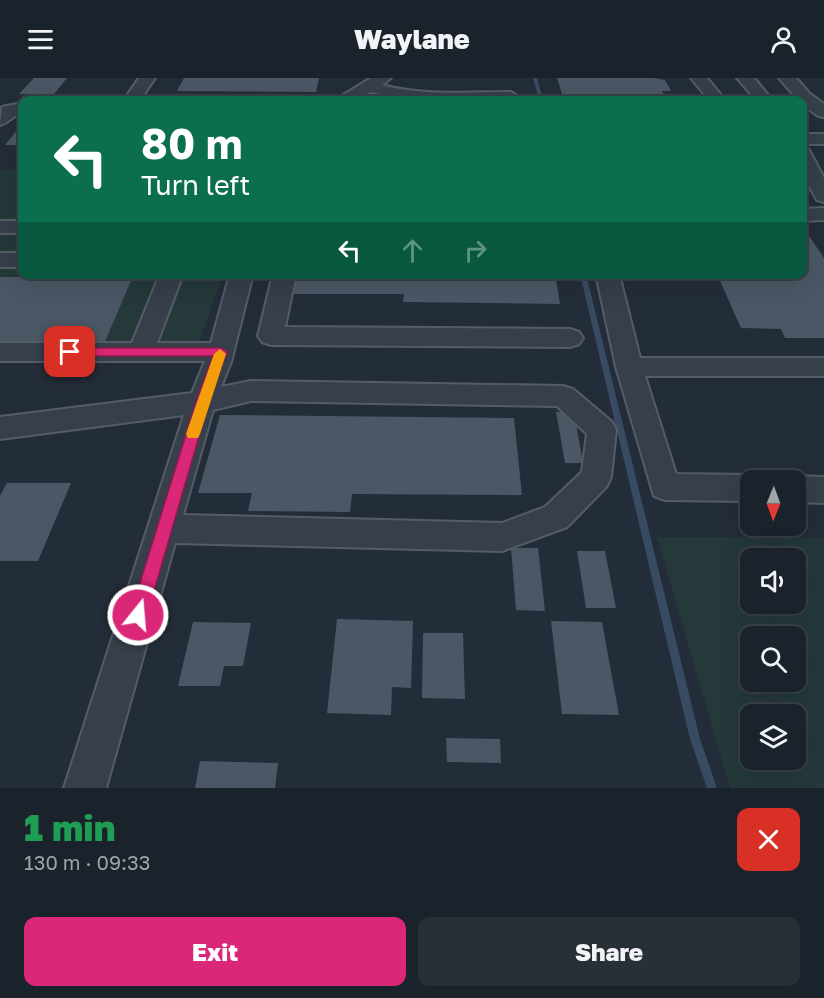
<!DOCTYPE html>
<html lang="en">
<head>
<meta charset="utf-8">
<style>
  body { margin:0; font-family:"Golos Text",sans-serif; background:#272f37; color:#f1f3f6; height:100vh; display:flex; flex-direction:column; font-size:22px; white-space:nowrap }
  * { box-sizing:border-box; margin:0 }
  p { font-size:20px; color:#9fa4a9 }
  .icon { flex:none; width:33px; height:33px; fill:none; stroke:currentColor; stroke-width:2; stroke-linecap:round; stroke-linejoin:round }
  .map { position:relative; height:710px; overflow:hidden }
  .side { display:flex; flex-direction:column; background:#1a222b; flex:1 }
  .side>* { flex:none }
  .top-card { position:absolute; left:18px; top:18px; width:789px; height:183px; border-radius:12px; box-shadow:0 6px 24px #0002,0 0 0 2px #383f47; background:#0b6e4f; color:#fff; overflow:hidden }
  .needle { width:39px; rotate:181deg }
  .buttons { position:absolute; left:740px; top:392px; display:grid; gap:12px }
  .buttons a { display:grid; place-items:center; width:66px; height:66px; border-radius:12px; background:#1a222b; box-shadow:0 6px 24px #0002,0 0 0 2px #383f47; font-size:30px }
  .pin { position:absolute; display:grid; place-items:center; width:51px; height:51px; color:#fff; margin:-26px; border-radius:12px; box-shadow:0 3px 9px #0006 }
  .me { position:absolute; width:66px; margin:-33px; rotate:17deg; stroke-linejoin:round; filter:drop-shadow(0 0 4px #0008) }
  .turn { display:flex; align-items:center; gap:21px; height:126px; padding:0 24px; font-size:27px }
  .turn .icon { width:78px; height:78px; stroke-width:2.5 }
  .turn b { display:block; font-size:42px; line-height:51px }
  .lanes { display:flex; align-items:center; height:57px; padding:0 24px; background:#0003; justify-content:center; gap:30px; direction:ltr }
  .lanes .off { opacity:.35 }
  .round { display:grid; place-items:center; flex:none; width:63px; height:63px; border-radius:12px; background:#272f37 }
  .head { display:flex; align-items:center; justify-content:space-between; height:102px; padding:0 24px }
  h1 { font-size:36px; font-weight:800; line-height:45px; color:#1e9e55 }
  .button { display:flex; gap:12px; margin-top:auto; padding:12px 24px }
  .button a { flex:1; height:69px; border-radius:12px; background:#db2777; color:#fff; font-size:24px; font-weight:800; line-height:69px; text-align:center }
  .button a+a { background:#272f37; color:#f1f3f6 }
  header { display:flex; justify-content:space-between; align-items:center; height:78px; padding:0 24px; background:#1a222b; font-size:27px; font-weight:800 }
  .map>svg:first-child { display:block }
</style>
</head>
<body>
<header><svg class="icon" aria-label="menu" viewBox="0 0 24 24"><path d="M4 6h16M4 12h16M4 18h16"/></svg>Waylane<svg class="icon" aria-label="person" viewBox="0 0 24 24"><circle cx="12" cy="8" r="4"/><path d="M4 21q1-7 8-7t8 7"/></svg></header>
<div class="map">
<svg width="824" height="710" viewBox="0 0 824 710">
  <rect width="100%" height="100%" fill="#232d39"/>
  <g fill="#25393a" fill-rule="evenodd">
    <path d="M0 92H22V196L223 197 194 279 0 277Z"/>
    <path d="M657 459 824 460V710H730ZM750 480H795V525H750ZM750 558H795V603H750ZM750 636H795V681H750Z"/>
  </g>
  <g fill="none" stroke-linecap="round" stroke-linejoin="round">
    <g fill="#394b62" fill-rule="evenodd">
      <path d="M533 0H537L543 22H539Z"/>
      <path d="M580 196H586L700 661 717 710H707L690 661Z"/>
    </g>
  </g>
  <g fill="#4b5765">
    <path d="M34 0H67L54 16H19Z"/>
    <path d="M184 0H319L316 14 177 13Z"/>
    <path d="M557 0H653L665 2 671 13H662L667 22H564Z"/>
    <path d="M22 46V67H5Z"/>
    <path d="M802 152H805L824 180V260H785L781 251 741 250 717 196H802Z"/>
    <path d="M37 196H134L103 268 0 267V199H35Z"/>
    <path d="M287 196H555L560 226 403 224 404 216H283Z"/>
    <path d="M556 334H574L583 385H565Z"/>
    <path d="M220 337 514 340 522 417 352 416 350 434 248 433 252 415H198Z"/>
    <path d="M7 405H71L38 483H0V418Z"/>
    <path d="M511 470H538L545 533 516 532Z"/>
    <path d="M577 473H605L616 530H586Z"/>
    <path d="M337 541 413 543 411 610 392 609 391 637 327 635Z"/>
    <path d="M551 543 602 544 619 637 562 636Z"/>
    <path d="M193 544 251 545 243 588H224L220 608H178Z"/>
    <path d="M423 555H463L465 621 422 620Z"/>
    <path d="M446 660 500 661 501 685 447 684Z"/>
    <path d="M200 683 278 685 275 710H195Z"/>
  </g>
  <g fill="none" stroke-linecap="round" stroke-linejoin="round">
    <g stroke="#545d67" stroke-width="4">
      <g id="minor">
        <path d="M139 0H155L140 22H124Z"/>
        <path d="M371 0H391L382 7C424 18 468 14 511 14L519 19 517 22H416L370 14 354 22H335Z"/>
        <path d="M691 0H707L725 22H709Z"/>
        <path d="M737 0H754L772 22H756Z"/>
        <path d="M779 0H796L810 16 824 26V39L818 38 802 26V22H798Z"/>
        <path d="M22 25V35C13 37 9 45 0 47L2 29Z"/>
        <rect x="802" y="56" width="22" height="10"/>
        <path d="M802 71 809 72 824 100V124L817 122 802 95Z"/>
        <path d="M824 130V142L802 143V131Z"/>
        <rect x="0" y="143" width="22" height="12"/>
        <rect x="0" y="175" width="22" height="14"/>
        <path d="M160 196H183L157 265H211L230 196H253L231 284 221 309 251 303 563 308 573 311 612 344 616 352 611 399 607 408 567 449 502 473 175 465 106 710H64L184 337 0 361V339L192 315 205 283H0V265H132ZM251 323 557 328 587 356 582 394 545 429 502 445 183 437 213 332Z"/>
        <path d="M273 196H296L285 249 570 251 579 254 583 260 579 266 570 269 271 267 262 264 258 258Z"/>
        <path d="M596 196H619L640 280H824V298H645L676 396 750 397 761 401 750 402V423L665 422 654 418 616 289Z"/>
        <path d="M795 398 824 399V425L795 424V402H784Z"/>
      </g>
    </g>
    <use href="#minor" fill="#363f4a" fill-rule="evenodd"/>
  </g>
  <path fill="#db2777" stroke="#8e194d" stroke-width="1.5" d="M70 270H221L227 274 209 324 147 537 144 543 138 546 132 543 130 537 196 324 213 278H70L64 274Z"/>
  <path fill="#f59e0b" d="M220 271 226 276 200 356 198 360H188L186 356 214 276Z"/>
</svg>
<div class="buttons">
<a><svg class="needle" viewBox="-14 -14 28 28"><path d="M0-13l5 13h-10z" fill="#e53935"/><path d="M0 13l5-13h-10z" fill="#9fa4a9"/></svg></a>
<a><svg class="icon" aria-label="sound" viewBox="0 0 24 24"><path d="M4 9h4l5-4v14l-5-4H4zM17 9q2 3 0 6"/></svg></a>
<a><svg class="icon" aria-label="search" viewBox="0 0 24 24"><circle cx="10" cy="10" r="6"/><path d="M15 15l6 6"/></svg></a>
<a><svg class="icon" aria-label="layers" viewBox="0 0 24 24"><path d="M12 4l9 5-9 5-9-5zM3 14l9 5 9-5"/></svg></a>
</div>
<div class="pin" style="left:70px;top:274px;background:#d93025"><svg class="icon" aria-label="arrive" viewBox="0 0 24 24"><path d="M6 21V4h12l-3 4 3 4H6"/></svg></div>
<svg class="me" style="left:138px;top:537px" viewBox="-20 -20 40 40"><circle r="17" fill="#db2777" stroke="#fff" stroke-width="3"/><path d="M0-11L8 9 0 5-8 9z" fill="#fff"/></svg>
<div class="top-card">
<div class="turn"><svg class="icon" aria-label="left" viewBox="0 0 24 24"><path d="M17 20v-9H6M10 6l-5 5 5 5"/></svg><div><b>80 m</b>Turn left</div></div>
<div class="lanes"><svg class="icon" aria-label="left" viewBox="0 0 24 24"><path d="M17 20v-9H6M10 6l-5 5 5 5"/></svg><svg class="icon off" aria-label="ahead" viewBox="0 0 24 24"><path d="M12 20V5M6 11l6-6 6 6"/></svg><svg class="icon off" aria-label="right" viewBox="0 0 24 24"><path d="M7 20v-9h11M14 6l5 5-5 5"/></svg></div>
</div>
</div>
<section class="side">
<div class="head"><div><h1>1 min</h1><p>130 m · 09:33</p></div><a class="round" style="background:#d93025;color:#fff"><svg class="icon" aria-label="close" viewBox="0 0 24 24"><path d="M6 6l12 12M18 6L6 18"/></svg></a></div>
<div class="button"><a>Exit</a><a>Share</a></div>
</section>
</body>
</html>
